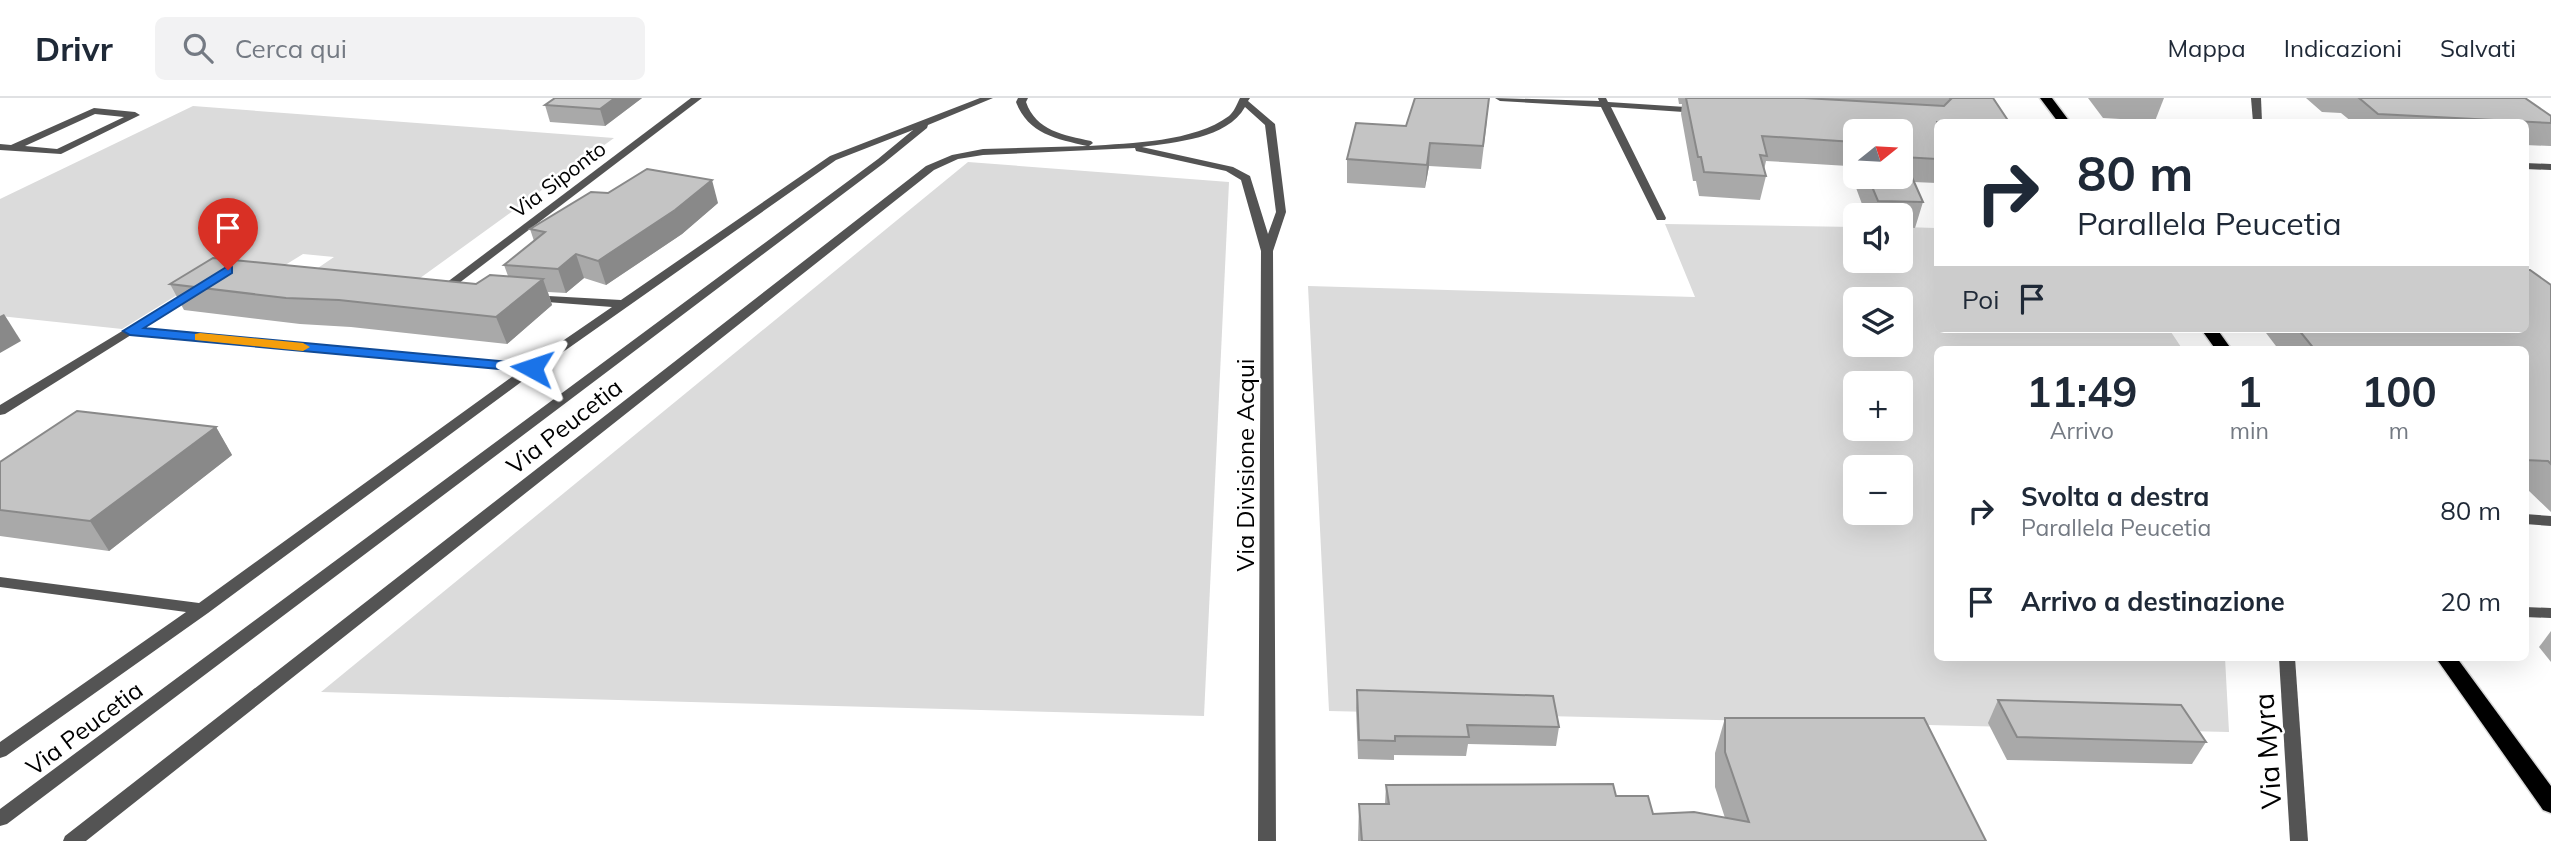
<!DOCTYPE html>
<html lang="it">
<head>
<meta charset="utf-8">
<style>
  body { margin:0; font-family:Mulish,sans-serif; background:#f2f2f3; color:#1f2937; height:100vh; display:flex; flex-direction:column; font-size:26px; white-space:nowrap }
  * { box-sizing:border-box; margin:0 }
  p { font-size:23px; color:#747a83 }
  .icon { flex:none; width:38px; height:38px; fill:none; stroke:currentColor; stroke-width:2; stroke-linecap:round; stroke-linejoin:round }
  .map { position:relative; flex:1; overflow:hidden }
  .sheet { position:absolute; left:1934px; top:248px; width:595px; height:315px; display:flex; flex-direction:column; background:#fff; border-radius:10px; box-shadow:0 7px 28px #0002 }
  .sheet>* { flex:none }
  .hud { position:absolute; left:1934px; top:21px; width:595px; height:214px; border-radius:10px; box-shadow:0 7px 28px #0002; background:#fff; color:#1f2937; overflow:hidden }
  .needle { width:46px; rotate:72deg }
  .controls { position:absolute; left:1843px; top:21px; display:grid; gap:14px }
  .controls a { display:grid; place-items:center; width:70px; height:70px; border-radius:10px; background:#fff; box-shadow:0 7px 28px #0002; font-size:35px }
  .pin { position:absolute; display:grid; place-items:center; width:60px; height:60px; color:#fff; margin:-72px -30px; border-radius:50% 50% 50% 0; rotate:-45deg; box-shadow:0 0 7px #0007 }
  .pin .icon { rotate:45deg }
  .me { position:absolute; width:77px; margin:-38px; rotate:275deg; stroke-linejoin:round; filter:drop-shadow(0 0 5px #0008) }
  .turn { display:flex; align-items:center; gap:24px; height:147px; padding:0 28px; font-size:32px }
  .turn .icon { width:91px; height:91px; stroke-width:2.5 }
  .turn b { display:block; font-size:49px; line-height:60px }
  .then { display:flex; align-items:center; height:66px; padding:0 28px; background:#0003; gap:14px; font-size:26px }
  .eta { display:flex; justify-content:space-evenly; align-items:center; height:119px; text-align:center }
  .eta b { font-size:42px; font-weight:700; line-height:49px }
  ul { padding:0; list-style:none }
  li { display:flex; align-items:center; gap:21px; height:91px; padding:0 28px }
  li div { flex:1 }
  li b { display:block; font-size:26px }
  li em { font-style:normal }
  header { display:flex; align-items:center; gap:42px; box-sizing:border-box; height:98px; padding:0 35px; background:#fff; border-bottom:2px solid #e0e1e3 }
  header strong { font-size:33px }
  nav { display:flex; gap:38px; margin-inline-start:auto; font-size:24px }
  .search { width:490px; height:63px; background:#f2f2f3; display:flex; align-items:center; gap:18px; box-sizing:border-box; padding:0 24px; border-radius:10px; color:#747a83; font-size:26px }
  .map>svg:first-child { display:block }
</style>
</head>
<body>
<header>
<strong>Drivr</strong>
<div class="search"><svg class="icon" aria-label="search" viewBox="0 0 24 24"><circle cx="10" cy="10" r="6"/><path d="M15 15l6 6"/></svg>Cerca qui</div>
<nav><a>Mappa</a><a>Indicazioni</a><a>Salvati</a></nav>
</header>
<div class="map">
<svg width="2551" height="743" viewBox="0 0 2551 743">
  <rect width="100%" height="100%" fill="#fff"/>
  <g fill="#dbdbdb" fill-rule="evenodd">
    <path d="M193 8 614 40 416 183 315 172 334 159 303 156 282 169 232 163 122 231 0 218V101Z"/>
    <path d="M968 64 1229 84 1204 618 321 594Z"/>
    <path d="M1665 126 1855 129V163H1900L1901 129 1937 130V231H2169L2183 252H1937V560H2225L2229 634 1329 613 1308 188 1695 199ZM1855 201H1900V247H1855ZM1855 285H1900V331H1855ZM1855 369H1900V415H1855Z"/>
  </g>
  <g fill="none" stroke-linecap="round" stroke-linejoin="round">
    <g stroke="#dbdbdb" stroke-width="3">
      <g id="primary">
        <path d="M2040 0H2052L2070 24H2058Z"/>
        <path d="M2201 231H2217L2232 252H2216Z"/>
        <path d="M2436 560H2457L2551 688V715L2543 712Z"/>
      </g>
    </g>
    <g fill="#545454" fill-rule="evenodd">
      <path d="M2525 416 2551 418V428L2525 426Z"/>
      <path d="M2525 509 2551 510V520L2525 519Z"/>
    </g>
    <g fill="#545454" fill-rule="evenodd">
      <path d="M691 0H702L446 195H438V191Z"/>
      <path d="M980 0H993L928 27 927 30 884 65 7 726 0 728V711L878 61 913 32 836 62 536 273 208 515 6 658 0 660V644L186 514 0 489V479L199 505 520 273 131 237 5 316 0 317V307L195 189 199 190V194L142 230 529 266 612 209 534 203 528 199 530 197 621 202 830 58Z"/>
      <path d="M1018 0H1028L1026 4C1036 33 1064 37 1091 43L1093 45 1089 48C1131 45 1194 44 1229 18 1234 14 1237 6 1240 0H1250L1248 3 1275 26 1286 114 1273 153 1276 743H1258L1261 153 1241 82 1226 73 1136 53 1135 50 983 57 958 61 934 72 86 743H63L65 738 926 68 952 57 983 51 1087 48C1057 41 1028 36 1016 4ZM1245 9 1265 27 1276 114 1268 136 1250 78 1233 69 1142 49C1175 44 1227 41 1245 9Z"/>
      <path d="M1495 0 1599 3 1598 0H1606L1608 4 1701 10 1703 12 1698 15 1611 9 1666 120 1665 122H1657L1656 120 1601 9 1500 3Z"/>
      <path d="M2251 0H2261L2262 24H2253Z"/>
      <path d="M94 10 135 14 140 17 61 56 0 52V46L11 47ZM95 16 124 19 57 51 25 48Z"/>
      <path d="M2525 65 2551 66V72L2525 71Z"/>
      <path d="M2279 560H2295L2308 743H2290Z"/>
    </g>
    <use href="#primary" fill="#000" fill-rule="evenodd"/>
  </g>
  <g fill="#a9a9a9" fill-rule="evenodd">
    <path d="M642 0 605 28 550 24 545 7Z"/>
    <path d="M1678 0H1993L1937 24V85L1914 84 1923 104 1915 130 1900 129V117H1866L1848 68 1766 63 1764 72 1766 78 1760 102 1699 98 1696 83H1693L1681 16 1682 6H1679ZM1855 33 1900 79H1855Z"/>
    <path d="M2088 0H2164L2155 23 2103 20Z"/>
    <path d="M2306 0H2525L2551 18V48L2525 47V24H2352L2341 15 2322 14Z"/>
    <path d="M1487 22 1481 71 1429 68 1425 90 1347 85V61L1406 28Z"/>
    <path d="M718 105 682 136 606 187 584 180 566 195 548 194 552 207 507 246 351 229 300 226 184 212 170 186H476L508 178 504 167 534 143 530 131Z"/>
    <path d="M2551 187V414L2528 392H2525V252H2279L2263 231H2525Z"/>
    <path d="M216 329 232 357 109 453 0 438V364Z"/>
    <path d="M2551 533V564L2539 549Z"/>
    <path d="M1357 592 1559 629 1556 648 1468 646 1466 658 1394 657V662L1358 661 1356 610Z"/>
    <path d="M1998 602 2206 644 2192 666 2007 662 1988 625Z"/>
    <path d="M1725 620 1986 743H1358L1359 706H1385L1386 687 1616 698 1653 716 1725 720 1715 689V655Z"/>
  </g>
  <g fill="#898989">
    <path d="M615 0H642L605 28 600 11Z"/>
    <path d="M1430 45 1429 68 1425 90 1427 67Z"/>
    <path d="M712 82 718 105 682 136 606 187 598 163Z"/>
    <path d="M576 156 584 180 566 195 558 171Z"/>
    <path d="M543 181 552 207 507 246 496 219Z"/>
    <path d="M4 216 21 243 0 255V218Z"/>
    <path d="M216 329 232 357 109 453 90 423Z"/>
  </g>
  <g fill="#c4c4c4" stroke="#898989" stroke-width="2">
    <path d="M555 0H615L600 11 545 7Z"/>
    <path d="M1415 0H1489L1483 48 1430 45 1427 67 1347 61 1356 25 1406 28Z"/>
    <path d="M1686 0H1804L1944 8 1951 1 1950 0H1993L2009 24H1937V61L1903 59 1923 104 1878 103 1868 79H1900V33H1855V47L1854 44 1762 38 1767 58 1760 57 1766 78 1704 74 1701 59H1698Z"/>
    <path d="M2359 0H2525L2551 18V25L2378 16Z"/>
    <path d="M647 71 712 82 675 112 598 163 576 156 558 171 504 167 545 134 530 131 591 94 608 95Z"/>
    <path d="M213 160 476 186 490 177 543 181 496 219 339 202 286 200 170 186Z"/>
    <path d="M2525 172H2530L2551 187V366L2548 363 2525 362V252H2315L2298 231H2525Z"/>
    <path d="M77 313 216 329 90 423 0 412V364Z"/>
    <path d="M1357 592 1553 598 1559 629 1467 627 1469 639 1395 638V643L1359 642Z"/>
    <path d="M1998 602 2181 607 2206 644 2017 639Z"/>
    <path d="M1725 620H1924L1986 743H1362L1359 706H1389L1386 687 1613 686 1616 698H1648L1653 716 1694 714 1749 724 1725 654Z"/>
  </g>
  <path fill="#1a73e8" stroke="#114b97" stroke-width="2" d="M228 168 232 169V175L144 230 532 266 539 270 532 274 130 237 123 233Z"/>
  <path fill="#f59e0b" d="M200 235 303 245 310 249 303 253 195 242V236Z"/>
  <g text-anchor="middle" dominant-baseline="central" stroke-width="5" stroke-linejoin="round" paint-order="stroke">
    <g font-size="21" fill="#000" stroke="#fff">
      <text transform="translate(558 81) rotate(-37)">Via Siponto</text>
    </g>
    <g font-size="24" fill="#000" stroke="#fff">
      <text transform="translate(564 328) rotate(-38)">Via Peucetia</text>
      <text transform="translate(1245 367) rotate(-90)">Via Divisione Acqui</text>
      <text transform="translate(84 630) rotate(-37)">Via Peucetia</text>
    </g>
    <g font-size="28" fill="#000" stroke="#fff">
      <text transform="translate(2267 653) rotate(-94)">Via Myra</text>
    </g>
  </g>
</svg>
<div class="controls">
<a><svg class="needle" viewBox="-14 -14 28 28"><path d="M0-13l5 13h-10z" fill="#e53935"/><path d="M0 13l5-13h-10z" fill="#747a83"/></svg></a>
<a><svg class="icon" aria-label="sound" viewBox="0 0 24 24"><path d="M4 9h4l5-4v14l-5-4H4zM17 9q2 3 0 6"/></svg></a>
<a><svg class="icon" aria-label="layers" viewBox="0 0 24 24"><path d="M12 4l9 5-9 5-9-5zM3 14l9 5 9-5"/></svg></a>
<a>+</a>
<a>−</a>
</div>
<div class="pin" style="left:228px;top:172px;background:#d93025"><svg class="icon" aria-label="arrive" viewBox="0 0 24 24"><path d="M6 21V4h12l-3 4 3 4H6"/></svg></div>
<svg class="me" style="left:532px;top:270px" viewBox="-20 -20 40 40"><path d="M0-17L14 15 0 8-14 15z" fill="#1a73e8" stroke="#fff" stroke-width="4"/></svg>
<div class="hud">
<div class="turn"><svg class="icon" aria-label="right" viewBox="0 0 24 24"><path d="M7 20v-9h11M14 6l5 5-5 5"/></svg><div><b>80 m</b>Parallela Peucetia</div></div>
<div class="then">Poi<svg class="icon" aria-label="arrive" viewBox="0 0 24 24"><path d="M6 21V4h12l-3 4 3 4H6"/></svg></div>
</div>
<section class="sheet">
<div class="eta">
<div><b>11:49</b><p>Arrivo</p></div>
<div><b>1</b><p>min</p></div>
<div><b>100</b><p>m</p></div>
</div>
<ul>
<li><svg class="icon" aria-label="right" viewBox="0 0 24 24"><path d="M7 20v-9h11M14 6l5 5-5 5"/></svg><div><b>Svolta a destra</b><p>Parallela Peucetia</p></div><em>80 m</em></li>
<li><svg class="icon" aria-label="arrive" viewBox="0 0 24 24"><path d="M6 21V4h12l-3 4 3 4H6"/></svg><div><b>Arrivo a destinazione</b></div><em>20 m</em></li>
</ul>
</section>
</div>
</body>
</html>
